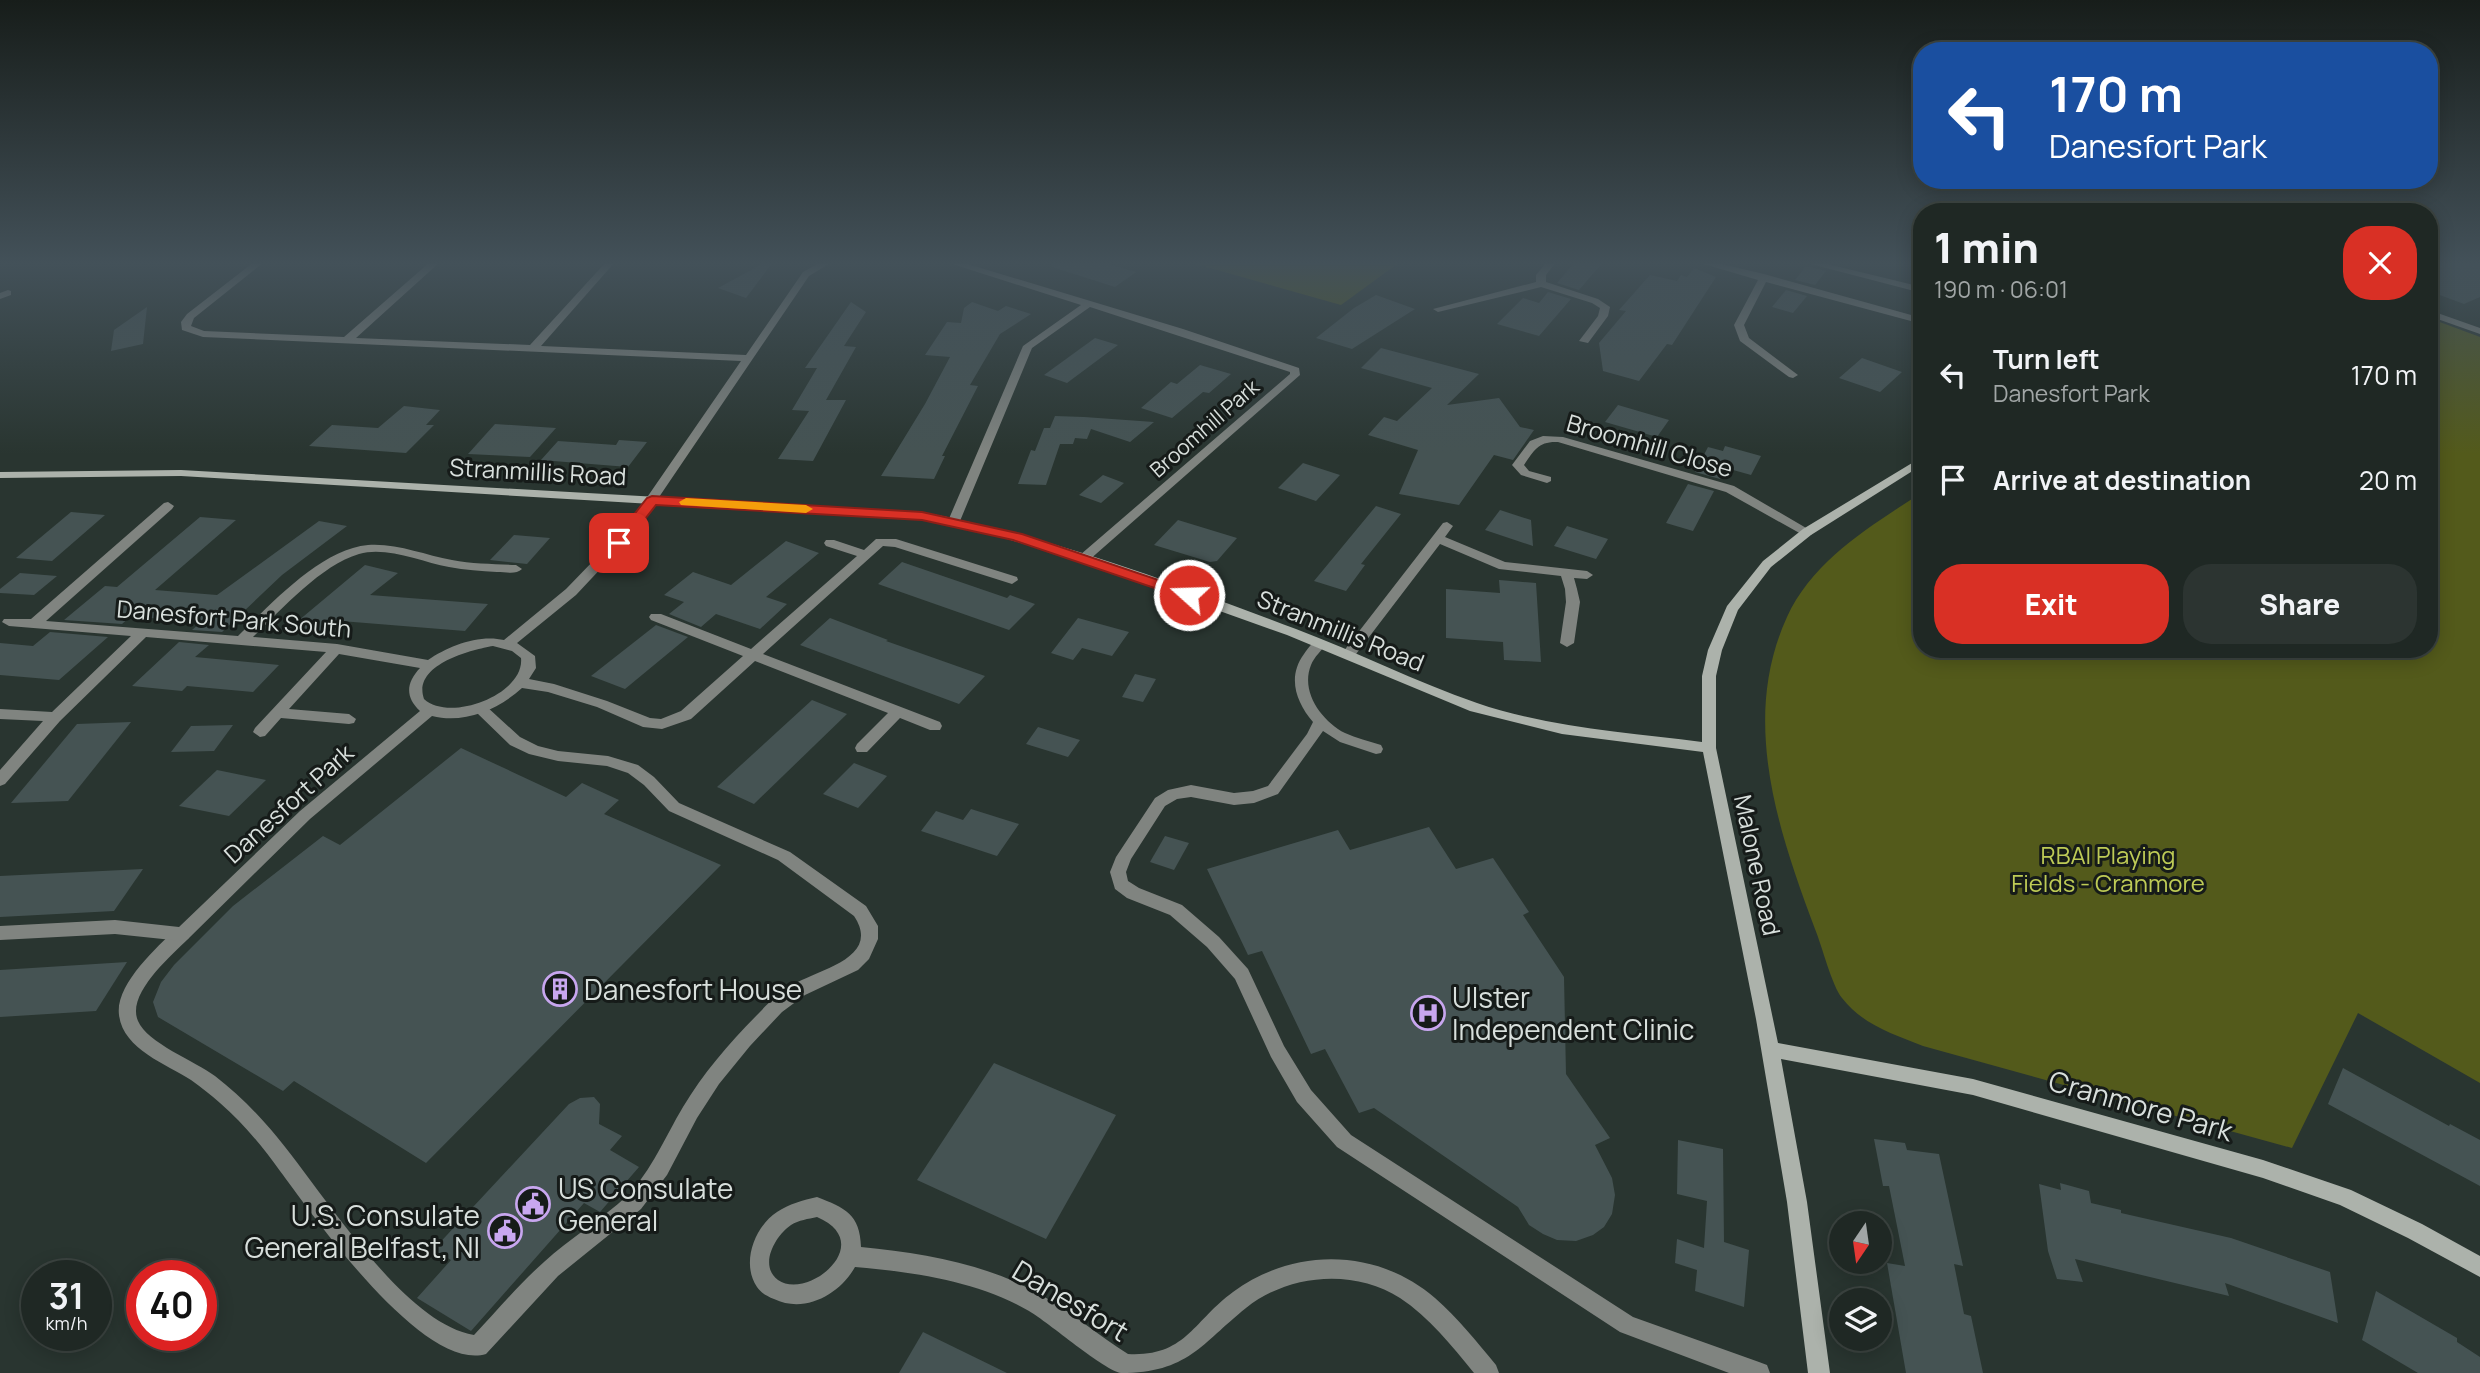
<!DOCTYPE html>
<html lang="en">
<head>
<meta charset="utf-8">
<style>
  body { margin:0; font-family:Manrope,sans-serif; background:#2c3431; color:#f1f3f6; height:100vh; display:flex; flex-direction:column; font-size:26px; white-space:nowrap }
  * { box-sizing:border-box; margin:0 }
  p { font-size:23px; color:#a1a6a6 }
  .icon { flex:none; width:38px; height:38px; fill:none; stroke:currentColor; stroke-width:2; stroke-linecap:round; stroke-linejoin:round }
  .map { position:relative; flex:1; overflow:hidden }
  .panel { position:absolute; left:1913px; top:203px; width:525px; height:455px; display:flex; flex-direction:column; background:#1f2824; border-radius:28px; box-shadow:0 4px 18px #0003,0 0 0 2px #3c4441 }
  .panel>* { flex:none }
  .top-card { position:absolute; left:1913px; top:42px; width:525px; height:147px; border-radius:28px; box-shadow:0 4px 18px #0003,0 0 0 2px #3c4441; background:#1a4fa0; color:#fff; overflow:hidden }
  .needle { width:46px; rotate:193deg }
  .controls { position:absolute; left:1829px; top:1211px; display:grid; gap:14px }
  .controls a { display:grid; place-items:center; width:63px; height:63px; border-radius:50%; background:#1f2824; box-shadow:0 4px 18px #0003,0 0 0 2px #3c4441; font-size:35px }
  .speed { position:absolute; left:21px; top:1260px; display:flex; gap:14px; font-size:35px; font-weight:700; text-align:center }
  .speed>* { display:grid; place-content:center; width:91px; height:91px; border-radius:50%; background:#1f2824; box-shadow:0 4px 18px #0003,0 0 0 2px #3c4441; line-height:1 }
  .speed small { font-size:18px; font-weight:400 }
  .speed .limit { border:10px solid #d22; background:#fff; color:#111 }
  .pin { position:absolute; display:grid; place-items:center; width:60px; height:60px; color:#fff; margin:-30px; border-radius:14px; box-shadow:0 4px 10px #0006 }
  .me { position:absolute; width:77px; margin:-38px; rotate:290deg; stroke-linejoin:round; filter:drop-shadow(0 0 5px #0008) }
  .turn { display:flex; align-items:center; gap:24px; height:147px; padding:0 21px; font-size:32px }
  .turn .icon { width:91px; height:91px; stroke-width:2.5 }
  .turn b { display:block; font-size:49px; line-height:60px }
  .round { display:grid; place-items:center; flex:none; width:74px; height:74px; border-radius:28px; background:#2c3431 }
  .headline { display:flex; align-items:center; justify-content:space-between; height:119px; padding:0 21px }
  h1 { font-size:42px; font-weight:800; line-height:52px }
  .primary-button { display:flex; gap:14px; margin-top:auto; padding:14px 21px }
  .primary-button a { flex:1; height:80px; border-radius:28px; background:#d93025; color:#fff; font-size:28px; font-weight:800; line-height:80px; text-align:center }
  .primary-button a+a { background:#2c3431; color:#f1f3f6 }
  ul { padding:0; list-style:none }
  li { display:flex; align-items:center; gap:21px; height:105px; padding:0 21px }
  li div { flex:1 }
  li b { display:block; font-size:26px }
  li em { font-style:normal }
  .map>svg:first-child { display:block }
</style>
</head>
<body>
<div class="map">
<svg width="2480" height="1373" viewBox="0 0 2480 1373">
  <rect width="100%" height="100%" fill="#293530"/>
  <g fill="#535a1b">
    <path d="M1189 262H1400L1341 305Z"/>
    <path d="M2429 318 2480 337V1083L2358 1013 2292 1148 1923 1046C1893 1034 1863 1025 1842 998 1832 986 1822 946 1815 929 1778 830 1740 720 1787 617 1813 560 1871 526 1921 493L1922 649H2429Z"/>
  </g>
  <g fill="#455353">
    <path d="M766 262H773L746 298 718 288Z"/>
    <path d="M1052 262H1102L1136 272 1115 287 1052 267Z"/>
    <path d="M1575 262H1603L1579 290 1557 283Z"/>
    <path d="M2429 262H2480V297L2464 304 2429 291Z"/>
    <path d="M1806 266 1826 271 1815 285 1795 280Z"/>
    <path d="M1694 268 1716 277 1672 345 1667 344 1639 381 1603 371 1599 343 1626 311 1619 310 1650 275 1677 281 1681 275 1687 277Z"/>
    <path d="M1786 290 1807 296 1793 313 1772 307Z"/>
    <path d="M1548 292 1571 299 1539 336 1497 324 1523 298 1539 303Z"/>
    <path d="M1376 295 1415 309 1352 349 1316 338 1354 308Z"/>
    <path d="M851 302 866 312 844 346 856 347 826 400H846L813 461 778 459 809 411 792 410 817 368H805Z"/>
    <path d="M972 302 998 311 1006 306 1031 314 1000 334 970 385 978 386 942 456H945L934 479 881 476 925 404 950 357 925 355 947 322 961 323 964 308Z"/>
    <path d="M147 307 143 344 111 351 114 330Z"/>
    <path d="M1095 338 1118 345 1067 383 1044 375Z"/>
    <path d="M1381 348 1479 374 1447 405 1499 398 1520 427 1534 430 1513 460 1494 455 1459 505 1399 494 1418 450 1368 435 1384 417 1397 421 1432 388 1361 368Z"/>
    <path d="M1862 358 1902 372 1880 392 1839 378Z"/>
    <path d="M1200 365 1231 374 1209 393 1203 392 1172 418 1141 408 1171 382 1177 384Z"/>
    <path d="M1618 405 1669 420 1657 437 1605 422Z"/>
    <path d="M404 406 440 410 426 425H434L406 453 309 446 332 425 378 428Z"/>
    <path d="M1055 416 1084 417 1154 422 1130 442 1091 429 1087 439 1075 438 1073 444H1060L1046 485 1018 484 1031 450 1035 451 1044 428H1050Z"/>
    <path d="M495 424 556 428 530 457 468 454Z"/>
    <path d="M619 440 647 442 628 467 541 460 558 441 616 445Z"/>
    <path d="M1725 446 1761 456 1751 475 1726 468 1720 479 1695 472 1708 447 1723 451Z"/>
    <path d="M1303 463 1340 475 1316 501 1278 488Z"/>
    <path d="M1103 475 1124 483 1101 503 1079 495Z"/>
    <path d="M1688 484 1714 491 1693 531 1666 523Z"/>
    <path d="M1376 506 1401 514 1361 564 1365 565 1346 591 1314 581Z"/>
    <path d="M1500 510 1531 520 1533 546 1485 530Z"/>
    <path d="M71 512 105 515 52 561 16 558Z"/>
    <path d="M200 517 236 520 155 590 217 595 319 521 347 526 282 575 222 632 192 630 200 623 131 616 122 624 64 620 105 586 117 587Z"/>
    <path d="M1178 520 1237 538 1217 561 1210 562 1154 545Z"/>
    <path d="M1567 526 1608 539 1596 559 1554 546Z"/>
    <path d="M514 535 550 538 527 564 490 560Z"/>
    <path d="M786 541 819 553 766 597 787 604 760 629 716 614 701 627 669 614 684 602 664 595 693 572 731 585Z"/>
    <path d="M902 562 1007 598 1010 595 1035 604 1009 630 878 584Z"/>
    <path d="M365 565 398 573 370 595 488 604 465 631 341 621 328 633 292 626Z"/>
    <path d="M20 573 57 576 34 595 0 593V589Z"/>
    <path d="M1499 580 1536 583 1541 662 1504 660 1503 642 1446 638V589L1500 593Z"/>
    <path d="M830 618 888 640 886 641 985 676 959 704 800 645Z"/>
    <path d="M1078 618 1129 632 1112 656 1082 648 1073 660 1051 653Z"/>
    <path d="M656 625 688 637 625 689 591 676Z"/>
    <path d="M50 632 108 637 59 680 0 675V643L33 646Z"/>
    <path d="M179 642 209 645 195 657 279 665 253 692 187 686 182 691 132 686Z"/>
    <path d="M1135 674 1156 679 1143 702 1122 697Z"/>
    <path d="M812 700 847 714 754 804 717 787Z"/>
    <path d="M131 722 68 801 11 803 77 724Z"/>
    <path d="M233 725 214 751 171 752 191 726Z"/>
    <path d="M1038 727 1080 740 1068 757 1026 744Z"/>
    <path d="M461 748 566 797 582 783 619 800 604 814 721 865 426 1163 294 1081 283 1091 158 1017 153 1002 161 982 174 965 233 906 323 836 340 845Z"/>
    <path d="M854 763 887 776 858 808 823 794Z"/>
    <path d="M217 770 266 780 229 816 179 806Z"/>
    <path d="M971 809 1019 824 997 856 921 831 936 811 963 820Z"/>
    <path d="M1429 827 1456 869 1493 858 1529 912 1523 915 1564 977 1566 1074 1610 1138 1595 1145 1612 1178 1615 1195 1612 1214 1604 1227 1593 1235 1576 1241 1557 1240 1543 1234 1529 1225 1518 1207 1374 1108 1359 1113 1325 1049 1311 1054 1262 951 1248 955 1207 869 1338 830 1350 850Z"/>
    <path d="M1165 836 1189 843 1174 870 1150 862Z"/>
    <path d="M143 869 114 911 0 917V876Z"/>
    <path d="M127 962 96 1011 0 1017V970Z"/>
    <path d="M994 1063 1116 1115 1046 1239 917 1180Z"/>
    <path d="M2343 1068 2449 1126 2450 1124 2480 1140V1186L2328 1104Z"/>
    <path d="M594 1097 600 1104 599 1124 622 1136 610 1150 639 1167 600 1212 584 1203 471 1331 417 1298 451 1260 433 1250 569 1104 580 1098Z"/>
    <path d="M1874 1139 1905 1143 1907 1150 1939 1154 1963 1266 1954 1264 1964 1314 1971 1316 1983 1373H1906L1887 1263 1905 1266 1889 1186H1883Z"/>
    <path d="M1678 1140 1723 1149 1724 1242 1749 1250 1744 1307 1695 1291 1697 1270 1675 1263 1677 1239 1704 1248 1707 1201 1677 1194Z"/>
    <path d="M2060 1183 2089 1191 2091 1203 2121 1210V1213L2231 1238 2330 1272 2338 1323 2225 1283 2229 1296 2075 1259 2083 1282 2057 1279 2048 1251 2039 1184 2061 1190Z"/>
    <path d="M2376 1291 2457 1338V1342L2480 1357V1373H2418L2362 1340Z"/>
    <path d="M923 1332 1007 1373H899Z"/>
  </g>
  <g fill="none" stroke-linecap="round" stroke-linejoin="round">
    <g fill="#808480" fill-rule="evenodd">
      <path d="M1571 585 1577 589 1580 602 1574 643 1567 647 1560 643 1566 602 1565 589Z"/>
      <path d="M1320 639 1327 643C1322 650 1314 657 1311 665 1300 692 1322 721 1345 733 1356 738 1369 741 1381 745L1383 749 1381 753 1376 754 1340 742 1323 731 1278 794 1254 803 1234 805 1191 797 1177 799 1165 806 1131 859 1126 872 1128 881 1139 888 1182 905 1219 937 1248 969 1284 1046 1311 1090 1351 1135 1633 1317 1759 1362 1767 1365 1770 1373H1729L1620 1332 1337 1147 1297 1102 1271 1057 1235 979 1207 947 1170 915 1127 898 1115 889 1110 872 1116 857 1155 798 1168 790 1191 785 1234 793 1253 791 1268 786 1307 734 1313 722C1296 702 1287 677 1304 654 1308 648 1313 641 1320 639Z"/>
      <path d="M481 704 486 706 520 737 538 746 558 751 608 756 638 765 654 777 679 803 790 852 866 906 878 926V939L869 959 858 970 805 995 782 1012 750 1046 719 1084 697 1118 667 1175 641 1209 558 1276 486 1354C423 1373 312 1214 280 1171 262 1146 243 1123 220 1103 211 1095 201 1087 191 1080 166 1064 123 1049 119 1015 115 985 156 948 176 929L182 927 188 929 190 934 188 939C171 956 126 994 138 1021 147 1043 195 1061 215 1076 233 1090 250 1106 265 1123 317 1180 398 1322 474 1335 497 1311 519 1284 544 1262 570 1238 601 1220 627 1196 652 1170 665 1137 683 1107 704 1072 731 1041 760 1012 769 1002 780 992 792 985 819 969 882 958 854 916L778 860 669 811 644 785 628 773 607 766 558 761 529 754 510 745 476 712 474 709 476 706Z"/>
    </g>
    <g fill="#808480" fill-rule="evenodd">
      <path d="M254 262H264L194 318 191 326 204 331 344 337 430 262H440L356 338 530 345 606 262H615L541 346 746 355 803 272 821 262H832L809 276 636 531 576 595 517 643 535 656 536 668 529 679 554 684 607 701 650 718 661 719 681 711 743 656 651 620 649 617 651 614H661L751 649 857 556 826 546 824 543 826 540H834L864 550 876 539H896L1017 577 1018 580 1012 584 895 547 883 546 763 654 940 722 942 726 940 730H930L900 718 867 752H857L855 748 857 744 888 713 755 661 691 719 662 729 643 727 597 707 548 692 522 688C498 710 464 724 432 716L310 819 188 939 182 941 115 934 0 940V926L115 920 179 927 300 811 420 711C405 697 406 683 420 668L339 654 289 709 349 714 356 719 354 723 349 724 281 718 265 736 260 737 253 732 255 728 326 652 146 637 60 721 5 784 0 786V770L43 721 0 719V709L52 712 131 636 9 626 2 622 4 619H31L164 503 168 502 174 506 172 509 46 621 238 636C271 604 321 549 368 545 397 543 424 555 452 560 473 564 495 564 516 565L522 569C516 575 506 572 497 572 481 571 465 570 449 567 421 562 387 546 359 554 321 565 281 610 253 637L337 644 428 660C448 646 479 634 504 640L566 589 628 525 741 361 203 337 182 330 181 322 187 314ZM493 646 512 651 521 658C525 694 450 723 424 699 412 665 470 650 493 646Z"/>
      <path d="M946 262H961L1183 329 1299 368 1300 375 1088 561H1080L1078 558 1080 555 1290 374V372L1090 307 1032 348 960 521 958 524H950L948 521 1023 346 1081 305Z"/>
      <path d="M1547 262H1556L1546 275V282L1598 299 1610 307 1608 316 1588 343 1579 341 1598 316 1600 308 1592 303 1541 287 1438 312 1433 309 1536 282V275Z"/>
      <path d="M1697 262H1713L1764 274 1922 318V324L1766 282 1744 325 1749 338 1798 375 1793 378 1789 377 1740 341 1734 325 1758 280Z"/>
      <path d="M1803 262H1819L1922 287V293Z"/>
      <path d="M8 290 11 291V295L0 299V293Z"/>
      <path d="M2429 310 2480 328V334L2429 316Z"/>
      <path d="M1543 436 1563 437 1734 486 1813 532 1811 535H1803L1726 492 1558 442C1539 441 1534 450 1524 465L1529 471 1551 477V481L1547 483 1521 475 1512 465 1530 441Z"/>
      <path d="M1447 522 1453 526 1445 537 1505 562 1587 571 1593 575 1587 579 1574 578 1577 589 1571 593 1565 589 1561 576 1499 569 1440 544 1353 658H1343L1341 655 1343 652 1443 523Z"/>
      <path d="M817 1197C845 1208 860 1214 861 1247 924 1253 988 1264 1043 1296 1073 1313 1099 1336 1128 1354 1186 1357 1193 1321 1233 1292 1294 1247 1377 1248 1435 1298 1458 1318 1477 1342 1496 1365L1499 1373H1474C1452 1346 1429 1317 1400 1298 1354 1268 1288 1274 1246 1308 1201 1344 1188 1373 1121 1373 1105 1371 1048 1322 1029 1311 977 1281 914 1272 855 1267 840 1294 805 1314 774 1299 767 1296 761 1293 757 1287 741 1264 754 1227 777 1212 789 1204 803 1200 817 1197ZM817 1217C878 1243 808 1301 778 1280 758 1265 776 1235 791 1225 799 1220 808 1219 817 1217Z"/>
    </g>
    <path fill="#acb2ab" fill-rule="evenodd" d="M1922 457V465L1811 535 1771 567 1738 610 1722 650 1716 676V748L1778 1043 1973 1079 2263 1160 2351 1190 2422 1224 2480 1256V1277L2408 1238 2340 1205 2263 1178 1973 1095 1781 1059 1807 1202 1830 1373H1808L1787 1202 1756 1019 1703 752 1562 734 1470 711 1287 635 1080 561 978 530 922 520 181 476 0 478V472L181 470 922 512C1049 536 1175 583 1296 629 1357 652 1416 682 1477 703 1546 727 1630 733 1702 742V676L1708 650 1727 606 1763 561 1803 529Z"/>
  </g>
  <linearGradient id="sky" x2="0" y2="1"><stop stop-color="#171d1a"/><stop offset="0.58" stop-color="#435159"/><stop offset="1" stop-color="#435159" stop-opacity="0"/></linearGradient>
  <rect width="2480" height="454" fill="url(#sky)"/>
  <path fill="#d93025" stroke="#8d1f18" stroke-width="2" d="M652 496 922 512 1022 534 1194 592 1196 595 1189 600 1184 598 1013 540 922 520 656 505 624 546H614V540L647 498Z"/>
  <path fill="#f59e0b" d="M686 498 806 505 813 509 806 513 681 505 679 502Z"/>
  <defs>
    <g id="building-ring" transform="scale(1.75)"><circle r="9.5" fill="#161b19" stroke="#c8a6ef" stroke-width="1.5"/><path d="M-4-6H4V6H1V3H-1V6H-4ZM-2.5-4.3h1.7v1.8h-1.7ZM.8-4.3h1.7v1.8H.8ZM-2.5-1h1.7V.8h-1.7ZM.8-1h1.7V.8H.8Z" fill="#c8a6ef"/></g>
    <g id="hospital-ring" transform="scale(1.75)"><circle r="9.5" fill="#161b19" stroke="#c8a6ef" stroke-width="1.5"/><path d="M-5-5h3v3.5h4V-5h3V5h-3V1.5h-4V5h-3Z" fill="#c8a6ef"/></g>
    <g id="civic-ring" transform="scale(1.75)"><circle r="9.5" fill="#161b19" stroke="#c8a6ef" stroke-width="1.5"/><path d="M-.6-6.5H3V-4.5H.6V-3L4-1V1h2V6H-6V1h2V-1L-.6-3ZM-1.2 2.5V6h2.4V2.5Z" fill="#c8a6ef"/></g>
  </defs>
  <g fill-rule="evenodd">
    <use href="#building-ring" x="560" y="989"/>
    <use href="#hospital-ring" x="1428" y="1013"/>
    <use href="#civic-ring" x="533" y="1204"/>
    <use href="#civic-ring" x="505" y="1231"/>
  </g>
  <g text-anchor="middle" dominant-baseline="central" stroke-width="6" stroke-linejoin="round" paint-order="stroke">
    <g font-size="21" fill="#d8dfdc" stroke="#161b19">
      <text transform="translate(1204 428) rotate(-41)">Broomhill Park</text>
    </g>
    <g font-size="24" fill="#d8dfdc" stroke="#161b19">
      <text transform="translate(1650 445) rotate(16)">Broomhill Close</text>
      <text transform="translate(538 471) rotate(3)">Stranmillis Road</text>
      <text transform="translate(234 618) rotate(5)">Danesfort Park South</text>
      <text transform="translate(1341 630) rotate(22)">Stranmillis Road</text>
      <text transform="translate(288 803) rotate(-42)">Danesfort Park</text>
      <text transform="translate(1758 865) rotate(78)">Malone Road</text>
    </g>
    <g font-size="24" fill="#becb56" stroke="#161b19">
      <text x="2108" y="854">RBAI Playing<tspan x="2108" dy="28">Fields - Cranmore</tspan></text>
    </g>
    <g font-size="28" fill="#d8dfdc" stroke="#161b19" text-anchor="start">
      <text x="584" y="989">Danesfort House</text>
      <text x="1452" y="997">Ulster<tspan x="1452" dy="32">Independent Clinic</tspan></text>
      <text x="558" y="1188">US Consulate<tspan x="558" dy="32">General</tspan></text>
      <text x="480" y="1215" text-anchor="end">U.S. Consulate<tspan x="480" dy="32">General Belfast, NI</tspan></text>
    </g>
    <g font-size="28" fill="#d8dfdc" stroke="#161b19">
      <text transform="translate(2141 1105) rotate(16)">Cranmore Park</text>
      <text transform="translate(1071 1300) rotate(31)">Danesfort</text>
    </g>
  </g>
</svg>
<div class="controls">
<a><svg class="needle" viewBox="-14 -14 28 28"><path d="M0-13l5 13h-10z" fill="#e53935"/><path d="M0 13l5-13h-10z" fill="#a1a6a6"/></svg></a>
<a><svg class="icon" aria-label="layers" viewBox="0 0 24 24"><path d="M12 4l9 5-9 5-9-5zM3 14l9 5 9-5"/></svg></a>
</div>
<div class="speed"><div>31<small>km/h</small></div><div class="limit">40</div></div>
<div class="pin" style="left:619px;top:543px;background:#d93025"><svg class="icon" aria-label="arrive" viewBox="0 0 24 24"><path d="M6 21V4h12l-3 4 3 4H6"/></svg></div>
<svg class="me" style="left:1189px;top:595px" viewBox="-20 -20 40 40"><circle r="17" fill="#d93025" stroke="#fff" stroke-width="3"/><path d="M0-11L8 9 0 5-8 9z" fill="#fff"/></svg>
<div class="top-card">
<div class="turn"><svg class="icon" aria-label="left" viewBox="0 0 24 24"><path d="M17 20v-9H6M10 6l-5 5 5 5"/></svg><div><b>170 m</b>Danesfort Park</div></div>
</div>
<section class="panel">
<div class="headline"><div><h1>1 min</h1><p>190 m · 06:01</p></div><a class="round" style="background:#d93025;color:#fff"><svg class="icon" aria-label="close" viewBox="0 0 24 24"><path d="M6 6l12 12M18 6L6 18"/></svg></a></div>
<ul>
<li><svg class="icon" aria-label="left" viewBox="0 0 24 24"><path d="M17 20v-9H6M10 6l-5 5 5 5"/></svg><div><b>Turn left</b><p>Danesfort Park</p></div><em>170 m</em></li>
<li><svg class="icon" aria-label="arrive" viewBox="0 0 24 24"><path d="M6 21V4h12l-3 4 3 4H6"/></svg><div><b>Arrive at destination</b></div><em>20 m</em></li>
</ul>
<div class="primary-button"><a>Exit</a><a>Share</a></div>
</section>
</div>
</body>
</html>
